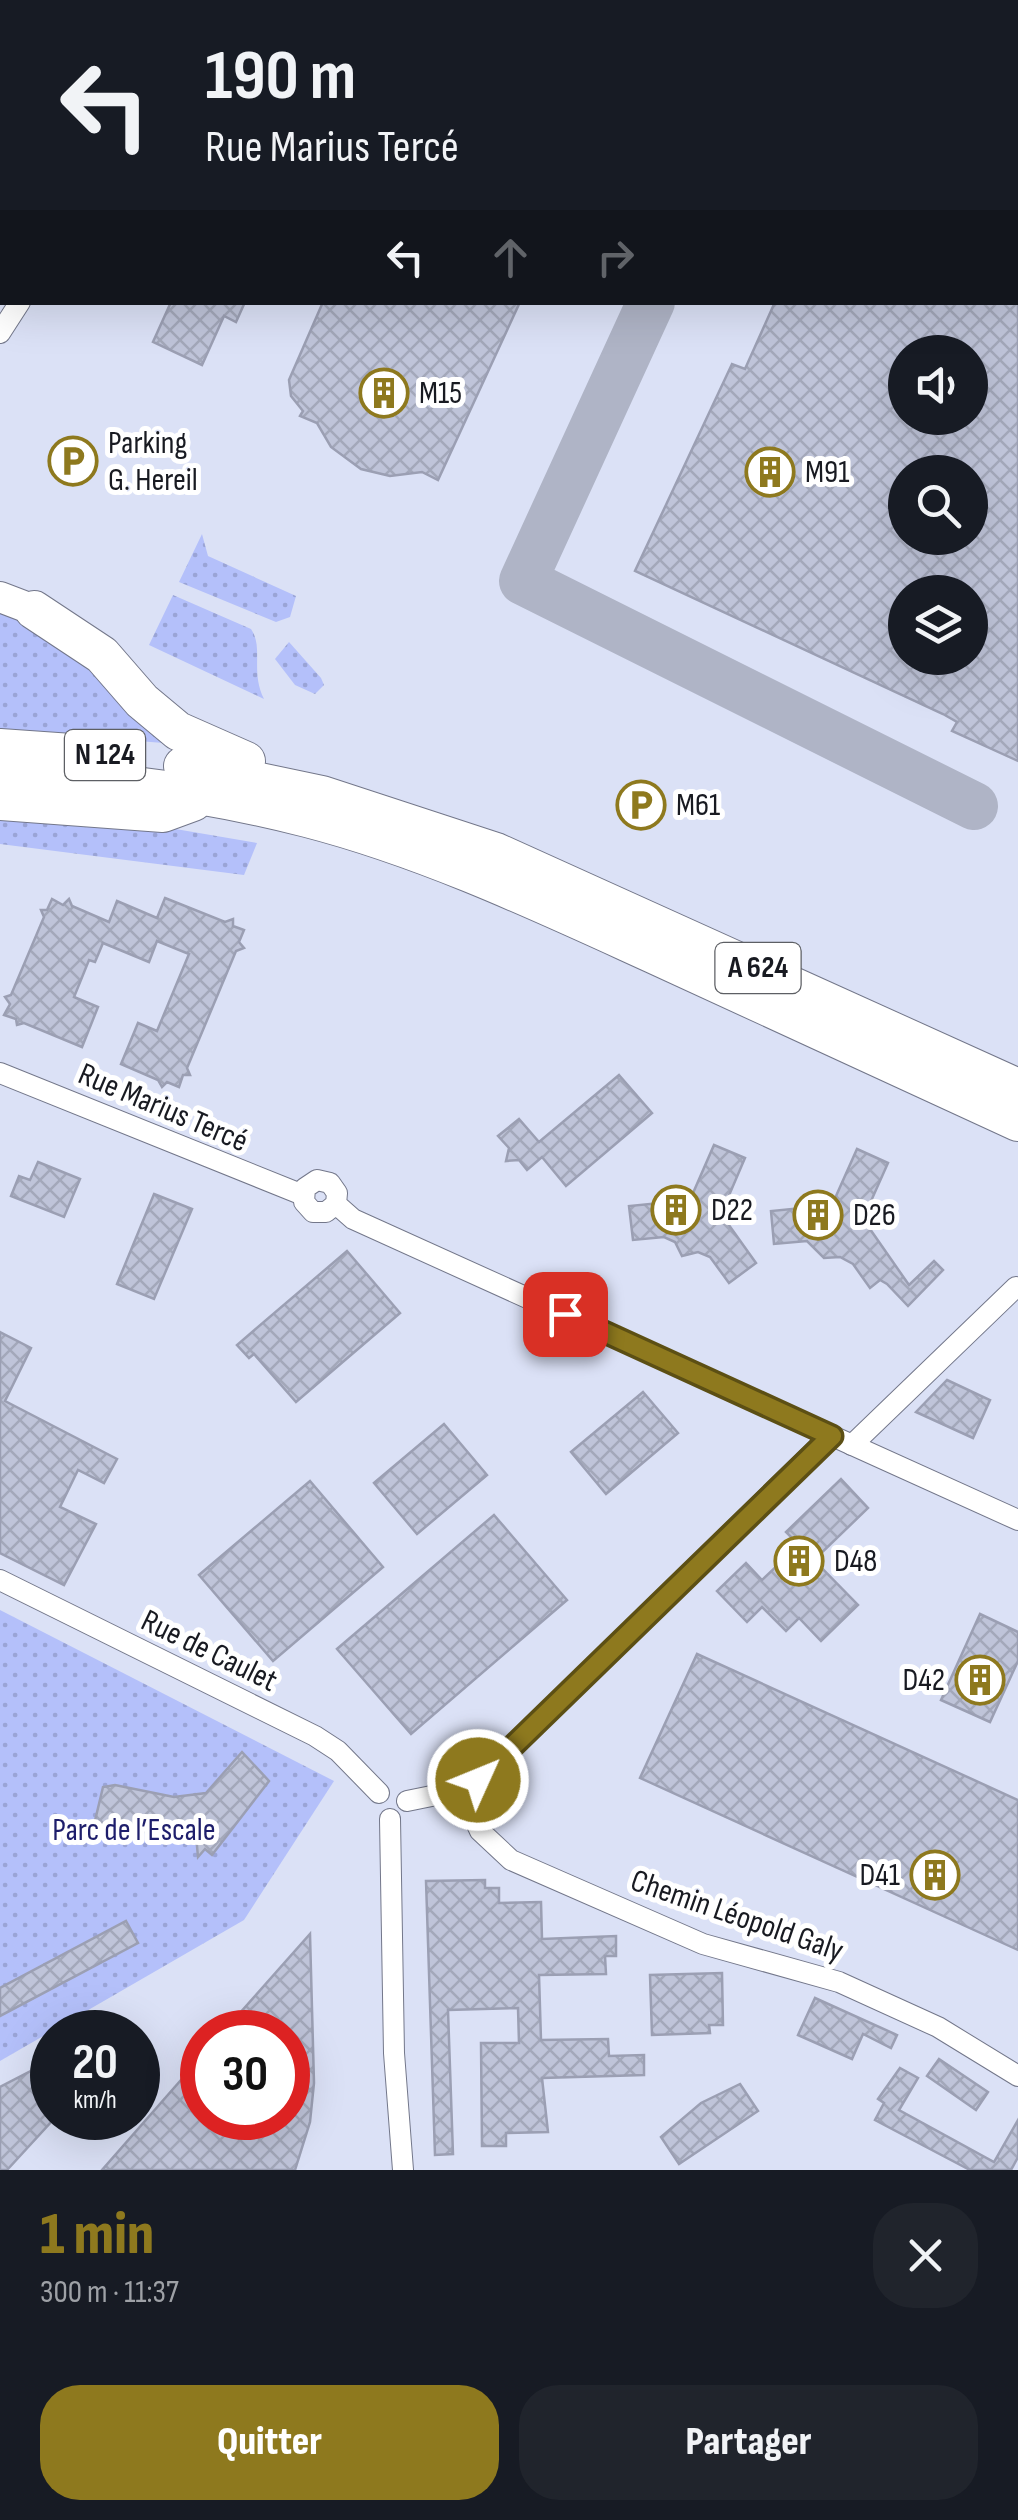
<!DOCTYPE html>
<html lang="fr">
<head>
<meta charset="utf-8">
<style>
  body { margin:0; font-family:"Sofia Sans Condensed",sans-serif; background:#20242c; color:#f1f3f6; height:100vh; display:flex; flex-direction:column; font-size:38px; white-space:nowrap }
  * { box-sizing:border-box; margin:0 }
  p { font-size:32px; color:#9ea1a6 }
  .icon { flex:none; width:55px; height:55px; fill:none; stroke:currentColor; stroke-width:2; stroke-linecap:round; stroke-linejoin:round }
  .map { position:relative; height:2170px; overflow:hidden }
  .details { display:flex; flex-direction:column; background:#171b24; flex:1 }
  .details>* { flex:none }
  .hud { position:absolute; left:0px; top:0px; width:1020px; height:305px; box-shadow:0 10px 40px #0002; background:#171b24; color:#f1f3f6; overflow:hidden }
  .fabs { position:absolute; left:888px; top:335px; display:grid; gap:20px }
  .fabs a { display:grid; place-items:center; width:100px; height:100px; border-radius:50%; background:#171b24; box-shadow:0 10px 40px #0002; font-size:50px }
  .speed { position:absolute; left:30px; top:2010px; display:flex; gap:20px; font-size:50px; font-weight:700; text-align:center }
  .speed>* { display:grid; place-content:center; width:130px; height:130px; border-radius:50%; background:#171b24; box-shadow:0 10px 40px #0002; line-height:1 }
  .speed small { font-size:25px; font-weight:400 }
  .speed .limit { border:15px solid #d22; background:#fff; color:#111 }
  .pin { position:absolute; display:grid; place-items:center; width:85px; height:85px; color:#fff; margin:-42px; border-radius:20px; box-shadow:0 5px 15px #0006 }
  .me { position:absolute; width:110px; margin:-55px; rotate:46deg; stroke-linejoin:round; filter:drop-shadow(0 0 8px #0008) }
  .turn { display:flex; align-items:center; gap:35px; height:210px; padding:0 40px; font-size:45px }
  .turn .icon { width:130px; height:130px; stroke-width:2.5 }
  .turn b { display:block; font-size:70px; line-height:85px }
  .lanes { display:flex; align-items:center; height:95px; padding:0 40px; background:#0003; justify-content:center; gap:50px; direction:ltr }
  .lanes .off { opacity:.35 }
  .round { display:grid; place-items:center; flex:none; width:105px; height:105px; border-radius:40px; background:#20242c }
  .head { display:flex; align-items:center; justify-content:space-between; height:170px; padding:0 40px }
  h1 { font-size:60px; font-weight:800; line-height:75px; color:#8e791e }
  .cta { display:flex; gap:20px; margin-top:auto; padding:20px 40px }
  .cta a { flex:1; height:115px; border-radius:40px; background:#8e791e; color:#fff; font-size:40px; font-weight:800; line-height:115px; text-align:center }
  .cta a+a { background:#20242c; color:#f1f3f6 }
  .map>svg:first-child { display:block }
</style>
</head>
<body>
<div class="map">
<svg width="1018" height="2170" viewBox="0 0 1018 2170">
  <defs>
    <pattern id="grass-dots" width="8" height="8" patternUnits="userSpaceOnUse" patternTransform="scale(2.5)"><rect width="8" height="8" fill="#b4c0fa"/><path d="M2 2h.1M6 6h.1" fill="none" stroke="#9aa4d6" stroke-width="1.8" stroke-linecap="round"/></pattern>
    <pattern id="building-cross-hatch" width="8" height="8" patternUnits="userSpaceOnUse" patternTransform="scale(2.5)"><rect width="8" height="8" fill="#bfc4d9"/><path d="M0 0l8 8M0 8l8-8" fill="none" stroke="#a3a8ba"/></pattern>
  </defs>
  <rect width="100%" height="100%" fill="#dbe1f6"/>
  <g fill="url(#grass-dots)">
    <path d="M202 534 208 556 296 596 290 617 276 622 179 582Z"/>
    <path d="M173 595 251 629C264 648 250 671 264 699L149 645Z"/>
    <path d="M0 605 53 634 176 744 0 730Z"/>
    <path d="M289 642 321 678 324 685 315 694 295 685 275 659Z"/>
    <path d="M0 815 158 826 257 843 244 875 0 844Z"/>
    <path d="M0 1610 334 1781 244 1920 0 2061Z"/>
  </g>
  <g fill="none" stroke-linecap="round" stroke-linejoin="round">
    <g stroke="#afb4c6" stroke-width="48">
      <path d="M788 2 789 0"/>
      <path d="M651 302 523 581 974 806"/>
    </g>
  </g>
  <g fill="url(#building-cross-hatch)" stroke="#9b9fb3" stroke-width="2.5" fill-rule="evenodd">
    <path d="M171 302H245L236 322 224 316 202 365 153 342Z"/>
    <path d="M323 302H520L438 480 422 472 390 476 361 469 331 447 317 423 300 416 303 411 291 396 289 380Z"/>
    <path d="M775 302H1018V761L952 731 957 722 943 714 635 571 732 364 745 369ZM905 352H970V418H905ZM905 472H970V538H905ZM905 592H970V658H905Z"/>
    <path d="M165 898 225 922 233 919V926L244 930 239 942 244 948 236 951 187 1068 190 1075H183L179 1087 167 1082 162 1087 158 1080 121 1064 138 1023 157 1031 189 954 157 941 149 962 103 943 95 962 89 960 74 997 98 1007 82 1047 24 1023 17 1025 16 1019 4 1015 10 1004 5 997 11 995 44 917 41 910H47L52 899 63 905 69 899 72 906 109 922 117 901 157 918Z"/>
    <path d="M619 1075 652 1113 566 1186 542 1157 527 1170 519 1160 506 1161 509 1148 498 1136 519 1119 539 1142Z"/>
    <path d="M714 1145 745 1158 721 1214 756 1263 729 1283 710 1257 698 1252 682 1256 675 1242 664 1237 633 1240 629 1206 690 1200Z"/>
    <path d="M857 1149 888 1163 863 1219 909 1285 934 1261 943 1270 908 1306 887 1284 880 1280 870 1288 853 1264 840 1257 824 1258 807 1241 774 1244 771 1211 832 1205Z"/>
    <path d="M38 1162 80 1179 64 1217 11 1196 19 1176 30 1180Z"/>
    <path d="M154 1194 192 1209 154 1299 117 1284Z"/>
    <path d="M347 1251 400 1313 296 1402 254 1354 249 1358 237 1345Z"/>
    <path d="M0 1332 31 1348 5 1401 117 1459 104 1483 78 1470 60 1507 96 1524 64 1585 0 1553Z"/>
    <path d="M947 1380 990 1400 973 1438 916 1412Z"/>
    <path d="M643 1392 678 1433 606 1494 571 1452Z"/>
    <path d="M444 1424 487 1475 417 1534 374 1483Z"/>
    <path d="M841 1479 868 1508 814 1560 858 1605 821 1641 799 1618 786 1631 762 1607 747 1622 717 1591 746 1563 762 1580 799 1545 786 1532Z"/>
    <path d="M310 1481 383 1567 273 1661 199 1575Z"/>
    <path d="M494 1515 567 1600 411 1734 337 1649Z"/>
    <path d="M980 1614 1018 1632V1661L990 1722 941 1700Z"/>
    <path d="M697 1654 1018 1800V1950L640 1778Z"/>
    <path d="M242 1752 269 1781 212 1855 205 1849 198 1857 196 1835 180 1837 94 1825 103 1787 115 1785 174 1797 206 1793Z"/>
    <path d="M485 1880V1888H499V1903L541 1902 542 1939 616 1936V1956H605L606 1974 539 1975 541 2040 608 2039 609 2056 644 2055V2075L542 2078 548 2132 506 2133V2146H482L481 2043H519L518 2008 448 2010 453 2154 435 2155 426 1881Z"/>
    <path d="M126 1921 138 1943 0 2016V1988Z"/>
    <path d="M310 1934 314 2083 310 2122 295 2170H102L202 2056V2118H288V2032H223Z"/>
    <path d="M722 1973 723 2025H709L710 2033 652 2035 650 1975Z"/>
    <path d="M815 1998 897 2035 891 2048 863 2034 852 2059 798 2035Z"/>
    <path d="M939 2059 988 2092 976 2110 927 2076Z"/>
    <path d="M52 2060V2121L7 2170H0V2087Z"/>
    <path d="M900 2068 918 2078 899 2110 994 2162 1018 2120V2157L1011 2170H970L875 2120 884 2103 878 2099Z"/>
    <path d="M740 2084 758 2111 679 2164 661 2137 701 2103Z"/>
  </g>
  <g fill="none" stroke-linecap="round" stroke-linejoin="round">
    <g stroke="#73778a" stroke-width="22">
      <g id="street">
        <path d="M212 2 214 0"/>
        <path d="M0 333 20 302"/>
        <path d="M0 1073 303 1195"/>
        <path d="M336 1204 326 1212H313L304 1202 305 1188 317 1180 330 1183 337 1193 336 1204 353 1219 1018 1520"/>
        <path d="M852 1445 1016 1287"/>
        <path d="M0 1580 315 1736 338 1751 379 1793"/>
        <path d="M461 1790 480 1831 511 1860 703 1944 839 1982 938 2027 1018 2076"/>
        <path d="M407 1801 461 1790 478 1780 831 1435"/>
        <path d="M390 1819 394 2053 403 2170"/>
      </g>
    </g>
    <g stroke="#73778a" stroke-width="32">
      <path id="secondary" d="M0 597 34 610"/>
    </g>
    <g stroke="#73778a" stroke-width="40">
      <g id="highway">
        <path d="M34 610 102 655 142 701 178 731 246 761"/>
        <path d="M0 748 114 756"/>
        <path d="M183 766 322 795 496 852 1018 1088"/>
        <path d="M0 776C105 779 206 792 307 818 427 849 541 903 653 954 774 1010 896 1065 1018 1122"/>
        <path d="M0 801 163 813 193 802"/>
      </g>
    </g>
    <use href="#street" stroke="#fff" stroke-width="20"/>
    <use href="#secondary" stroke="#fff" stroke-width="30"/>
    <use href="#highway" stroke="#fff" stroke-width="38"/>
  </g>
  <g fill="none" stroke-linecap="round" stroke-linejoin="round">
    <g stroke="#5c4f14" stroke-width="25">
      <path id="route" d="M478 1780 832 1436 565 1314"/>
    </g>
    <use href="#route" stroke="#8e791e" stroke-width="18"/>
  </g>
  <defs>
    <g id="building-ring" transform="scale(2.5)"><circle r="9.5" fill="#fff" stroke="#8e791e" stroke-width="1.5"/><path d="M-4-6H4V6H1V3H-1V6H-4ZM-2.5-4.3h1.7v1.8h-1.7ZM.8-4.3h1.7v1.8H.8ZM-2.5-1h1.7V.8h-1.7ZM.8-1h1.7V.8H.8Z" fill="#8e791e"/></g>
    <g id="parking-ring" transform="scale(2.5)"><circle r="9.5" fill="#fff" stroke="#8e791e" stroke-width="1.5"/><path d="M-3.5-5.5H1a3.5 3.5 0 0 1 0 7H-1V5.5H-3.5ZM-1-3.4V-.6H.8a1.4 1.4 0 0 0 0-2.8Z" fill="#8e791e"/></g>
  </defs>
  <g fill-rule="evenodd">
    <use href="#building-ring" x="384" y="393"/>
    <use href="#parking-ring" x="73" y="461"/>
    <use href="#building-ring" x="770" y="472"/>
    <use href="#parking-ring" x="641" y="805"/>
    <use href="#building-ring" x="676" y="1210"/>
    <use href="#building-ring" x="818" y="1215"/>
    <use href="#building-ring" x="799" y="1561"/>
    <use href="#building-ring" x="980" y="1680"/>
    <use href="#building-ring" x="935" y="1875"/>
  </g>
  <g text-anchor="middle" dominant-baseline="central" stroke-width="10" stroke-linejoin="round" paint-order="stroke">
    <g fill="#fff" stroke="#5d5f64" stroke-width="2.5">
      <rect x="65" y="730" width="80" height="50" rx="8"/>
      <rect x="715.5" y="943" width="85" height="50" rx="8"/>
    </g>
    <g font-size="30" font-weight="bold" fill="#181a21">
      <text x="105" y="755">N 124</text>
      <text x="758" y="968">A 624</text>
    </g>
    <g font-size="32" fill="#181a21" stroke="#fff" text-anchor="start">
      <text x="419" y="393">M15</text>
      <text x="108" y="443">Parking<tspan x="108" dy="37">G. Hereil</tspan></text>
      <text x="805" y="472">M91</text>
      <text x="676" y="805">M61</text>
      <text x="711" y="1210">D22</text>
      <text x="853" y="1215">D26</text>
      <text x="834" y="1561">D48</text>
      <text x="945" y="1680" text-anchor="end">D42</text>
      <text x="900" y="1875" text-anchor="end">D41</text>
    </g>
    <g font-size="32" fill="#181a21" stroke="#fff">
      <text transform="translate(163 1108) rotate(23)">Rue Marius Tercé</text>
      <text transform="translate(209 1651) rotate(26)">Rue de Caulet</text>
      <text transform="translate(737 1916) rotate(19)">Chemin Léopold Galy</text>
    </g>
    <g font-size="32" fill="#1e1e6b" stroke="#fff">
      <text x="134" y="1830">Parc de l’Escale</text>
    </g>
  </g>
</svg>
<div class="fabs">
<a><svg class="icon" aria-label="sound" viewBox="0 0 24 24"><path d="M4 9h4l5-4v14l-5-4H4zM17 9q2 3 0 6"/></svg></a>
<a><svg class="icon" aria-label="search" viewBox="0 0 24 24"><circle cx="10" cy="10" r="6"/><path d="M15 15l6 6"/></svg></a>
<a><svg class="icon" aria-label="layers" viewBox="0 0 24 24"><path d="M12 4l9 5-9 5-9-5zM3 14l9 5 9-5"/></svg></a>
</div>
<div class="speed"><div>20<small>km/h</small></div><div class="limit">30</div></div>
<div class="pin" style="left:565px;top:1314px;background:#d93025"><svg class="icon" aria-label="arrive" viewBox="0 0 24 24"><path d="M6 21V4h12l-3 4 3 4H6"/></svg></div>
<svg class="me" style="left:478px;top:1780px" viewBox="-20 -20 40 40"><circle r="17" fill="#8e791e" stroke="#fff" stroke-width="3"/><path d="M0-11L8 9 0 5-8 9z" fill="#fff"/></svg>
<div class="hud">
<div class="turn"><svg class="icon" aria-label="left" viewBox="0 0 24 24"><path d="M17 20v-9H6M10 6l-5 5 5 5"/></svg><div><b>190 m</b>Rue Marius Tercé</div></div>
<div class="lanes"><svg class="icon" aria-label="left" viewBox="0 0 24 24"><path d="M17 20v-9H6M10 6l-5 5 5 5"/></svg><svg class="icon off" aria-label="ahead" viewBox="0 0 24 24"><path d="M12 20V5M6 11l6-6 6 6"/></svg><svg class="icon off" aria-label="right" viewBox="0 0 24 24"><path d="M7 20v-9h11M14 6l5 5-5 5"/></svg></div>
</div>
</div>
<section class="details">
<div class="head"><div><h1>1 min</h1><p>300 m · 11:37</p></div><a class="round"><svg class="icon" aria-label="close" viewBox="0 0 24 24"><path d="M6 6l12 12M18 6L6 18"/></svg></a></div>
<div class="cta"><a>Quitter</a><a>Partager</a></div>
</section>
</body>
</html>
